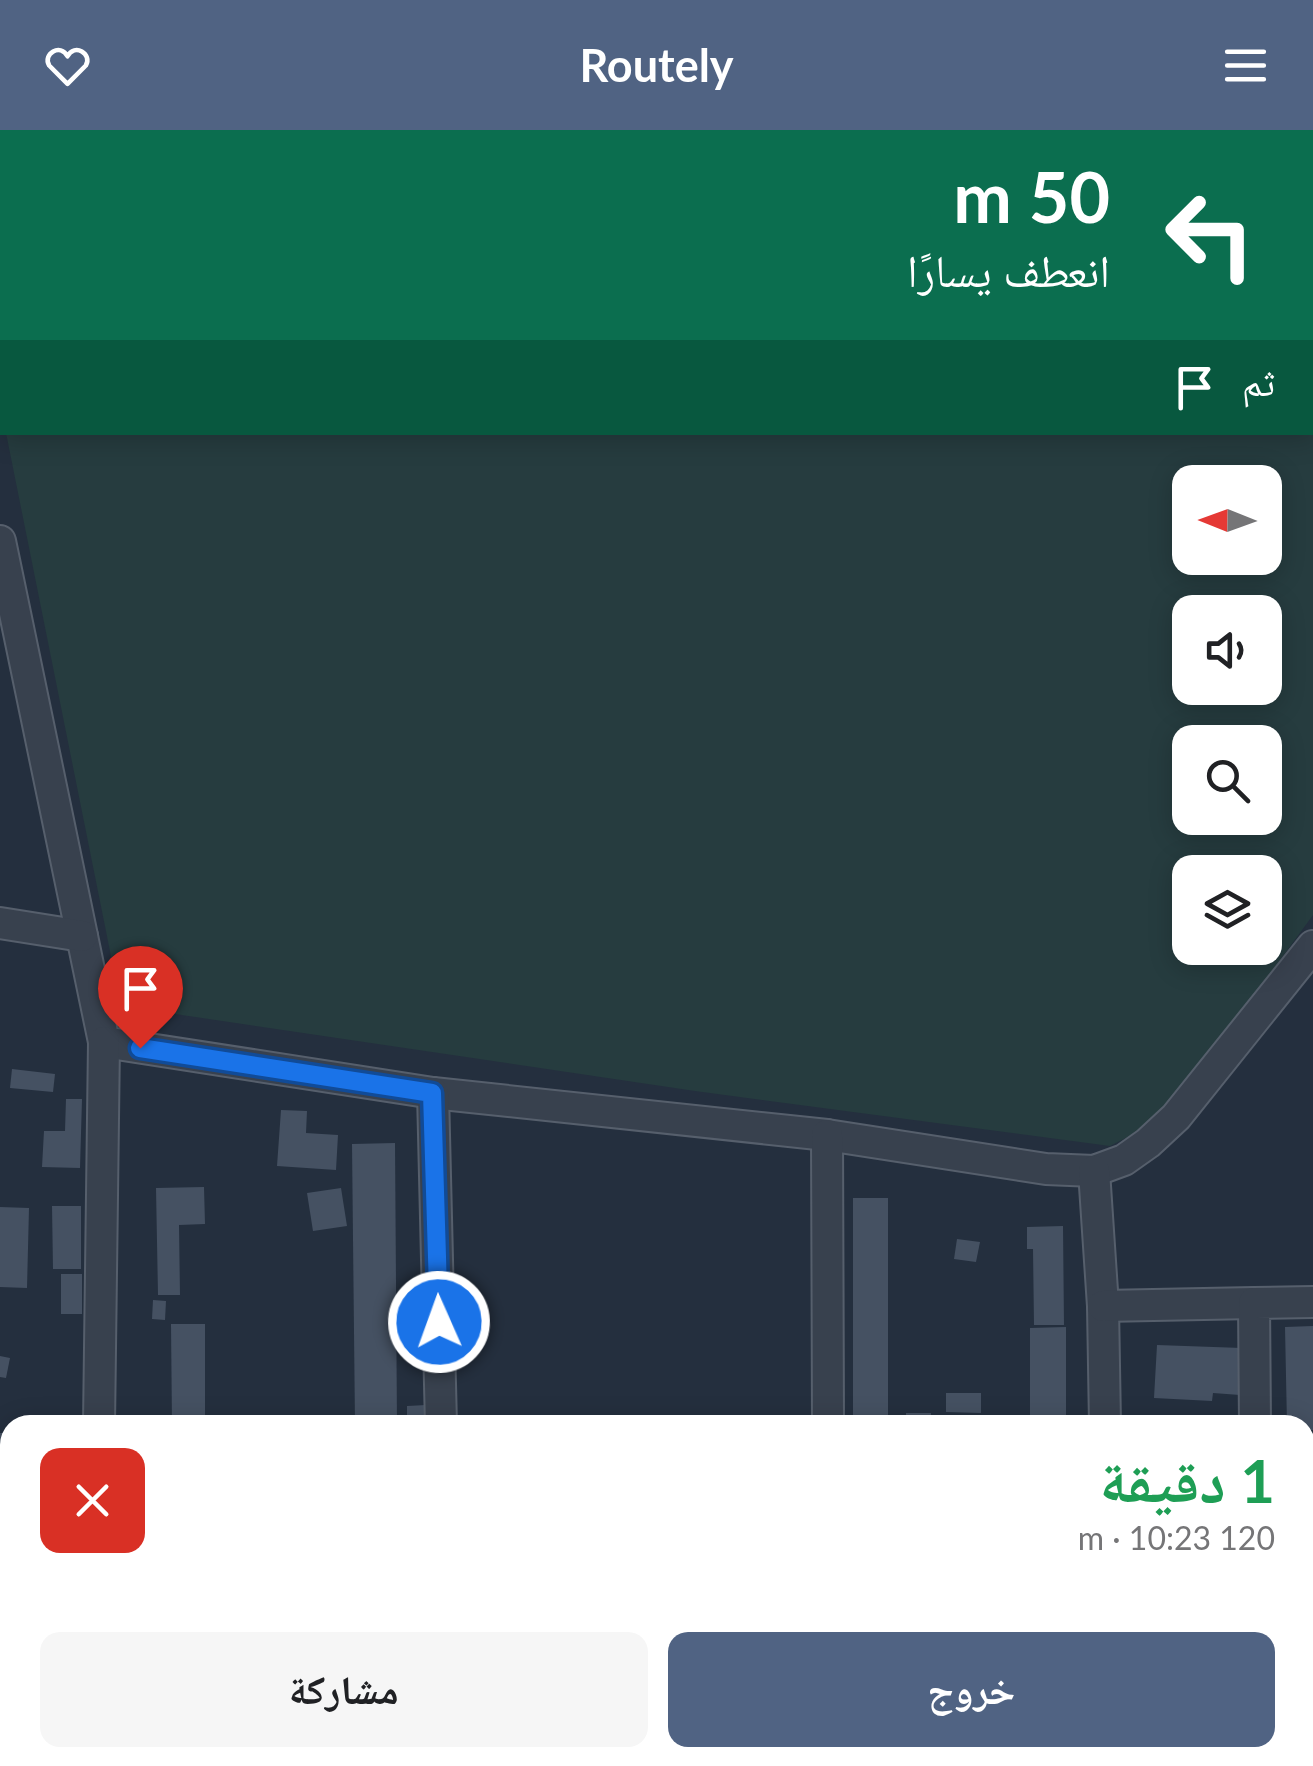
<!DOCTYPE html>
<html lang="ar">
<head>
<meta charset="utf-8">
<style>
  body { margin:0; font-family:Lato,"Noto Naskh Arabic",sans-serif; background:#f6f6f6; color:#202124; direction:rtl; height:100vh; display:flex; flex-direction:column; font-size:38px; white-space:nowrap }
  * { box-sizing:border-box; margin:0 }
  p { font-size:32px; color:#757577 }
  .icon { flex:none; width:55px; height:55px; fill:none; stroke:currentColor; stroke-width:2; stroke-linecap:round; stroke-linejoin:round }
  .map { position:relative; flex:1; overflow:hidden; direction:ltr }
  .side { position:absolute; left:0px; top:1285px; width:1315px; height:352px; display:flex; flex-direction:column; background:#fff; border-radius:30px 30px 0 0; box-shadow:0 5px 25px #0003; direction:rtl }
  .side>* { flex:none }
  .hud { position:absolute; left:0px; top:0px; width:1315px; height:305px; box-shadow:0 5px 25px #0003; direction:rtl; background:#0b6e4f; color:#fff; overflow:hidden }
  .needle { width:65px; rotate:271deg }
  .fabs { position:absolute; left:1172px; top:335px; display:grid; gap:20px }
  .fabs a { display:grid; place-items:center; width:110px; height:110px; border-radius:20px; background:#fff; box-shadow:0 5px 25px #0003; font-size:50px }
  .pin { position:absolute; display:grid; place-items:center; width:85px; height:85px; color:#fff; margin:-102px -42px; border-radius:50% 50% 50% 0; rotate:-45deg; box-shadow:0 0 10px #0007 }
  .pin .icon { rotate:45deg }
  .me { position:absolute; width:110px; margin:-55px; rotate:358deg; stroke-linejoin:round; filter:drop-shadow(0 0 8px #0008) }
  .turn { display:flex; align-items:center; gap:35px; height:210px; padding:0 40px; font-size:45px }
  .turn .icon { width:130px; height:130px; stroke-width:2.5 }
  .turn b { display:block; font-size:70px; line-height:85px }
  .then { display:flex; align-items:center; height:95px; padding:0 40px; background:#0003; gap:20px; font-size:38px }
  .round { display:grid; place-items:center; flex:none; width:105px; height:105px; border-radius:20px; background:#f6f6f6 }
  .head { display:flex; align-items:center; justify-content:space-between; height:170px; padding:0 40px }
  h1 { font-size:60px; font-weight:700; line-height:75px; color:#1e9e55 }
  .primary-button { display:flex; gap:20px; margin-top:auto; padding:20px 40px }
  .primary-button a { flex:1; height:115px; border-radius:20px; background:#506383; color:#fff; font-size:40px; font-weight:700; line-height:115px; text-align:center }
  .primary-button a+a { background:#f6f6f6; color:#202124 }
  header { display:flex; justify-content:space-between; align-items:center; height:130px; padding:0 40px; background:#506383; color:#fff; font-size:45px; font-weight:700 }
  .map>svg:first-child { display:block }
</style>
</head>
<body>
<header><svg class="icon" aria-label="menu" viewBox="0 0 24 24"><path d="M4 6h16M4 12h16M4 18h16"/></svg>Routely<svg class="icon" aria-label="heart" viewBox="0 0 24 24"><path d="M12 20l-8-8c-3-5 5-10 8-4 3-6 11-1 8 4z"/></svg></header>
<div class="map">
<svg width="1313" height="1636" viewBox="0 0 1313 1636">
  <rect width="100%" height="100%" fill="#242f3e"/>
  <path fill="#263c3f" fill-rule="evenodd" d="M0 0H1313V785L1190 953 1149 996 1110 1016 695 961 121 876 6 303 1312 302V2H2V287ZM1190 352H1265V428H1190ZM1190 482H1265V558H1190ZM1190 612H1265V688H1190ZM1190 742H1265V818H1190Z"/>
  <g fill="#455162">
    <path d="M12 939 55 944 53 962 10 958Z"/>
    <path d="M66 969H82L80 1038 42 1037 44 1001H65Z"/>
    <path d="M281 980 307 981 306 1003 338 1005 336 1040 277 1036Z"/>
    <path d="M395 1013 397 1295H355L352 1014Z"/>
    <path d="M204 1057 205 1094 179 1095 180 1165H158L156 1058Z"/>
    <path d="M341 1058 347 1096 313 1101 307 1063Z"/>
    <rect x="853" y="1068" width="35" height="227"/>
    <path d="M52 1076H81V1139H53Z"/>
    <path d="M0 1077 29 1078 27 1158 0 1157Z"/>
    <path d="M1063 1096 1064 1195H1034L1033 1119H1027V1097Z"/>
    <path d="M957 1109 980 1112 976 1132 954 1129Z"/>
    <rect x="61" y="1144" width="21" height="40"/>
    <path d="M153 1170 166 1171 165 1190 152 1189Z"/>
    <path d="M171 1194H205V1295H172Z"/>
    <path d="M1313 1196V1300H1305V1295H1287L1285 1197Z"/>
    <path d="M1066 1197V1295H1030V1198Z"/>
    <path d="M1157 1215 1242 1218 1240 1265 1213 1263 1212 1271 1154 1268Z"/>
    <path d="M0 1226 10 1228 6 1248 0 1247Z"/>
    <path d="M946 1263H981V1283L946 1282Z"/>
    <path d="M426 1275 427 1295H407V1276Z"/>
    <rect x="906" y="1283" width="25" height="12"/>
    <path d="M0 1303H10V1329L0 1328Z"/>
    <rect x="1305" y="1424" width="7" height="68"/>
    <path d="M1305 1596H1313V1636H1295V1628H1305Z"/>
    <rect x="10" y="1628" width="23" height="8"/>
    <path d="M352 1628H398V1632L412 1631V1636H352Z"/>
    <path d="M519 1628H559L560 1636H519Z"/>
    <path d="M608 1628H692V1636H673L672 1631H656V1636H608Z"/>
    <rect x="739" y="1628" width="25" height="8"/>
    <path d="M791 1628H816L817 1636H792Z"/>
    <rect x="867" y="1628" width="26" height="8"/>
    <rect x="929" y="1628" width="23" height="8"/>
    <rect x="990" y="1628" width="94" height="8"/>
  </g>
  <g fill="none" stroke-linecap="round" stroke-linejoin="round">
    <g stroke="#565f6c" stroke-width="34">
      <g id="minor">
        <path d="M0 411 104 912 433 963 827 1005 1046 1039 1094 1041 1124 1030 1148 1013 1176 987 1313 816"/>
        <path d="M0 793 82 806"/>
        <path d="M433 963 441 1295"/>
        <path d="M827 1005 828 1295"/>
        <path d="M1094 1041 1103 1176 1105 1295"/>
        <path d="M1103 1176 1254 1173"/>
        <path d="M99 1295 104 912"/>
        <path d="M1255 1295 1254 1173 1313 1172"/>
        <path d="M1305 1564H1313"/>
        <path d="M290 1628 291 1636"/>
        <path d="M447 1628V1636"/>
        <path d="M582 1628V1636"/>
        <path d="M701 1628V1636"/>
        <path d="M836 1628V1636"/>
        <path d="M964 1628V1636"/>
        <path d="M1113 1628V1636"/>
        <path d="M1262 1628V1636"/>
        <path d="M98 1636V1628"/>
        <path d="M132 1636 164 1628"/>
      </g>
    </g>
    <use href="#minor" stroke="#38414e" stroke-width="30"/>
  </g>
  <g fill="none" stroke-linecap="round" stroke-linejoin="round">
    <g stroke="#114b97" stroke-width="25">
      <path id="route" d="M140 918 432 963 439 1192"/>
    </g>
    <use href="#route" stroke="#1a73e8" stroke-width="18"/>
  </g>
</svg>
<div class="fabs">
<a><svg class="needle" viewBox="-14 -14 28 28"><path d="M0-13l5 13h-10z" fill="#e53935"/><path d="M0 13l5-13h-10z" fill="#757577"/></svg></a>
<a><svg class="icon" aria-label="sound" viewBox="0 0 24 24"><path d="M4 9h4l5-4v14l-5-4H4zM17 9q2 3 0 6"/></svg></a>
<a><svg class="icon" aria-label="search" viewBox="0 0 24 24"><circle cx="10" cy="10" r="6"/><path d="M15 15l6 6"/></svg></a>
<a><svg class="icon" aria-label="layers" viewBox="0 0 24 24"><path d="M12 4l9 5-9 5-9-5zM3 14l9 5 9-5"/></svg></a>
</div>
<div class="pin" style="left:140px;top:918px;background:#d93025"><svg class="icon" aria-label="arrive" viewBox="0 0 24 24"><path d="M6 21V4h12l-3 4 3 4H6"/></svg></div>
<svg class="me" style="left:439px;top:1192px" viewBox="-20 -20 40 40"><circle r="17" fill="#1a73e8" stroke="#fff" stroke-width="3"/><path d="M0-11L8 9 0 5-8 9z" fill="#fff"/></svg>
<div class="hud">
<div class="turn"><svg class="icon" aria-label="left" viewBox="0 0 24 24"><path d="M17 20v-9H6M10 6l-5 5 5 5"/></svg><div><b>50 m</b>انعطف يسارًا</div></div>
<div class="then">ثم<svg class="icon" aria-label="arrive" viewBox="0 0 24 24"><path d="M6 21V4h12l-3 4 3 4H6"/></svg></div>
</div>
<section class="side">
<div class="head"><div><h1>1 دقيقة</h1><p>120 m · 10:23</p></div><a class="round" style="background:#d93025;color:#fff"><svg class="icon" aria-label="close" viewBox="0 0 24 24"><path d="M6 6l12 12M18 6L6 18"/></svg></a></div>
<div class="primary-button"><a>خروج</a><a>مشاركة</a></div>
</section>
</div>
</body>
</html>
